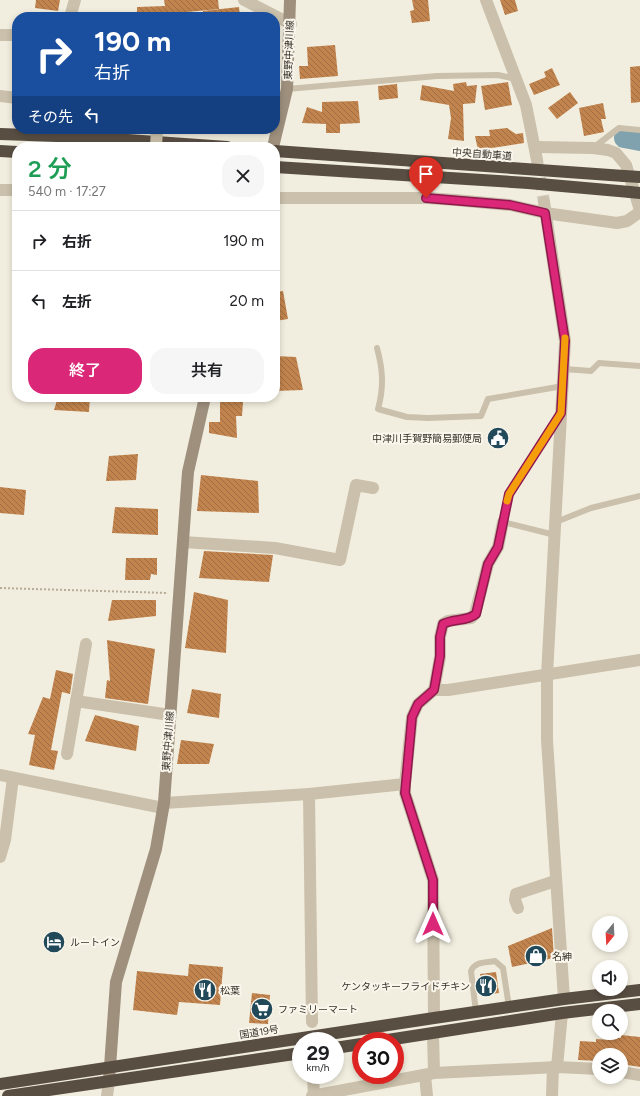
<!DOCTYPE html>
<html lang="ja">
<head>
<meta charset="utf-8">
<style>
  body { margin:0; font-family:Figtree,"Noto Sans JP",sans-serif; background:#f6f6f6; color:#202124; height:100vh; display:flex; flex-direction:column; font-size:15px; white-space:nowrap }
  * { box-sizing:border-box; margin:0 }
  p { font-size:13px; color:#757577 }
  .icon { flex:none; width:22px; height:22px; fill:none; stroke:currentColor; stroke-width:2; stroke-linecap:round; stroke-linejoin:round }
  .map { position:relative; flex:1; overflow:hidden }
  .side { position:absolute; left:12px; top:142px; width:268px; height:260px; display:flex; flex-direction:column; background:#fff; border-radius:16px; box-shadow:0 2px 6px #0003 }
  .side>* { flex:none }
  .banner { position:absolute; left:12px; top:12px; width:268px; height:122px; border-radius:16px; box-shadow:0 2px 6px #0003; background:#1a4fa0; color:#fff; overflow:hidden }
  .needle { width:26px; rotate:198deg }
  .controls { position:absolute; left:592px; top:916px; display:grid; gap:8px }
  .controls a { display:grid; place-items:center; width:36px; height:36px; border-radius:50%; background:#fff; box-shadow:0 2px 6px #0003; font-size:20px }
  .speed { position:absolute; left:292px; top:1032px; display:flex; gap:8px; font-size:20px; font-weight:700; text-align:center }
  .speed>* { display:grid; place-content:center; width:52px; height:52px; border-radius:50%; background:#fff; box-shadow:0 2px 6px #0003; line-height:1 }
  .speed small { font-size:10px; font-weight:400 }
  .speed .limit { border:6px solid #d22; background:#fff; color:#111 }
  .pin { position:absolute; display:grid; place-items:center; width:34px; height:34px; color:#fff; margin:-41px -17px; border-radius:50% 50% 50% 0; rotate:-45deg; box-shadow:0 0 4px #0007 }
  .pin .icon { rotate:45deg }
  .me { position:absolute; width:44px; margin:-22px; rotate:0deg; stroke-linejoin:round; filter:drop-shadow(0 0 3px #0008) }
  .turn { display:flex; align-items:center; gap:14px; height:84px; padding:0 16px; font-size:18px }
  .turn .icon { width:52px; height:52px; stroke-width:2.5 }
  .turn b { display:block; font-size:28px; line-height:34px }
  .then { display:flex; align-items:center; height:38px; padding:0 16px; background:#0003; gap:8px; font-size:15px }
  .round { display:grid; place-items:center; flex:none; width:42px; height:42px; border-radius:16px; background:#f6f6f6 }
  .overview { display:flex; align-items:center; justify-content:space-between; height:68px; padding:0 16px }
  h1 { font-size:24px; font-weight:600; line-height:30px; color:#1e9e55 }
  .cta { display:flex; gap:8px; margin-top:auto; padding:8px 16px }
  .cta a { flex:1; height:46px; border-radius:16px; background:#db2777; color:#fff; font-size:16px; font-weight:600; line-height:46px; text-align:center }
  .cta a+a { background:#f6f6f6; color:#202124 }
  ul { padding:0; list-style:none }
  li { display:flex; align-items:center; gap:12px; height:60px; padding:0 16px; border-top:1px solid #e0e0e0 }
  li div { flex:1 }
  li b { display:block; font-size:15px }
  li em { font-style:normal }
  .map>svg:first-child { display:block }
</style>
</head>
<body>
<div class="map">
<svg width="640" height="1096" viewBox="0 0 640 1096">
  <defs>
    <pattern id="building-back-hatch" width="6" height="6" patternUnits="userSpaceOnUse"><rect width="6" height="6" fill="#c2844e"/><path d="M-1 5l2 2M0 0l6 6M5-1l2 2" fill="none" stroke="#9f6d41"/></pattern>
  </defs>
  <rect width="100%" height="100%" fill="#f2eedf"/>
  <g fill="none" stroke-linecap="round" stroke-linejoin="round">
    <path stroke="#7fa2ae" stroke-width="20" d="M624 138 640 141"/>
  </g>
  <g fill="url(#building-back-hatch)">
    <path d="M36 0H60L58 11 35 8Z"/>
    <path d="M164 0H218L219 9 187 12 188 15 170 17H137V7L165 6Z"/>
    <path d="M412 0H428L430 21 412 23 410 11 414 10Z"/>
    <path d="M500 0H515L518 11 505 15Z"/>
    <path d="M239 7 240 17H204L203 11Z"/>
    <path d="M335 45 338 76 300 79 299 66H308L307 47Z"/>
    <path d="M640 66V102L631 103 630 67Z"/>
    <path d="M552 68 560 85 534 95 529 84 546 77 544 72Z"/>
    <path d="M466 82 467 86 477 85 475 103 463 104 464 141 448 139 451 118 449 105 420 100 422 85 454 91 453 84Z"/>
    <path d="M508 82 512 105 485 110 481 86Z"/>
    <path d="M397 84 398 98 379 100 378 86Z"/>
    <path d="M570 92 578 103 557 119 548 108Z"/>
    <path d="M358 101 360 123 340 124V133H326V124L302 123 307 107 322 112V102Z"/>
    <path d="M603 103 606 119H601L604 132 584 136 579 108Z"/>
    <path d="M507 128 516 134 523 133 524 143 478 150 475 136H490L489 130Z"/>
    <path d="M283 291 288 319 275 321V292Z"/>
    <path d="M275 356 296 357 303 390 275 391Z"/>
    <path d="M58 397H90L89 412 54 410Z"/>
    <path d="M220 401 243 402 242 416H236L237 438 209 433V422H220Z"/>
    <path d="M138 454 136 480 106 481 109 456Z"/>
    <path d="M201 475 258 481 259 513 197 511Z"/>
    <path d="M0 487 26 490 24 515 0 513Z"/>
    <path d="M115 507 158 509V535L112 533Z"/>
    <path d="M204 551 273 555 269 582 199 578Z"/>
    <path d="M126 558H157V575L151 574 150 580H125Z"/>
    <path d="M194 592 228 600 226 653 185 648Z"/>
    <path d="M112 600H156V616L108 621Z"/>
    <path d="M107 640 155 649 148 704 105 698 107 680 110 681Z"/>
    <path d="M56 670 73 674 70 694 62 692 51 750 58 751 54 770 29 765 35 735 28 734 43 697 50 699Z"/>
    <path d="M192 689 221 694 219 718 187 713Z"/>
    <path d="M95 715 139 726 136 751 85 741Z"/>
    <path d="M181 740 214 744 209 764H177Z"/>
    <path d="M552 928 554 958 512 967 508 946Z"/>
    <path d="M189 964 223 967 220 1005 179 1002 177 1015 133 1010 137 971 188 976Z"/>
    <path d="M496 972 499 993 483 995 480 974Z"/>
    <path d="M252 993 270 995 268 1024 249 1023Z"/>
    <path d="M621 1035 640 1037V1067L621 1064V1055H599V1061L578 1060 580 1041 596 1042V1039L611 1040V1037L621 1038Z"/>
  </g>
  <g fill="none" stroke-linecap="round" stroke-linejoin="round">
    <path stroke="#cdc8bb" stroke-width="12" stroke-dasharray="12 6" stroke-linecap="butt" d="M537 160 544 202"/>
    <path stroke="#b6ab96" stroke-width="2" stroke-dasharray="2 2" stroke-linecap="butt" d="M0 588 168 593"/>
    <g stroke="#cac0ab" stroke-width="6">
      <path d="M287 89 437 76 498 75 516 79"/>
      <path d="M593 148 619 128 640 130"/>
      <path d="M377 348C383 370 384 387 378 409L407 417 428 418 481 416 488 399 563 386"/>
      <path d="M564 369 591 371 599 363 640 366"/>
      <path d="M556 522 591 508 640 496"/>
      <path d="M555 535 503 522 509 494 559 416"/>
      <path d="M476 1012 471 971C475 961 486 963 495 961L503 968 509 1007"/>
    </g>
    <g stroke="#cac0ab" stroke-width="12">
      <path d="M244 0 291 24"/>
      <path d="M486 0 526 105 537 160"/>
      <path d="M70 17 75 0"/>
      <path d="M0 35H17"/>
      <path d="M0 96 17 98"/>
      <path d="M536 147 593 148 608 150 616 153 626 165 640 210"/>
      <path d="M0 190H17"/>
      <path d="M275 198H427L455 200 510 205 545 213 617 223 627 221 640 212"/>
      <path d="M544 202 565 341 547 675V740L564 999"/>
      <path d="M183 542 275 548 340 560 356 485 373 488"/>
      <path d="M434 690 440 657V637L443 624 448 621 471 618 475 614 488 564 498 547 503 522"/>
      <path d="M76 701 170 715"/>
      <path d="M67 754 86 644"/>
      <path d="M0 775 163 808"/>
      <path d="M309 794 312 1022"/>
      <path d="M164 803 309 794 405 784"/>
      <path d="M0 857 5 840 13 778"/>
      <path d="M518 908 515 900 516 894 555 881"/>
      <path d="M434 1018 433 880 405 793V784L412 717 418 704 434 690H448L640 660"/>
      <path d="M433 1033 434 1073"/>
      <path d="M557 1067 562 1013"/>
      <path d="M621 1072 640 1075"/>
      <path d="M313 1075 314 1096"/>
      <path d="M425 1075 427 1096"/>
      <path d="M107 1096 109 1081"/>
      <path d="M312 1096 434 1073 557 1067 599 1069"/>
      <path d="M552 1096 553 1067"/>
    </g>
    <g stroke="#9e907d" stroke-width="12">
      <path d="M273 147 287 89 290 0"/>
      <path d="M109 1081 116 982 156 849 164 803 188 472 205 397"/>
    </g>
    <g stroke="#594e42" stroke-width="12">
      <path d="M0 134 85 137 227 147"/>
      <path d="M0 151 17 152"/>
      <path d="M275 151 624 176"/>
      <path d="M275 167 528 183 630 192"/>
      <path d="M381 1041 562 1013 640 1004"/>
      <path d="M335 1048 361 1044"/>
      <path d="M0 1084 434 1018 564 999 640 990"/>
      <path d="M8 1096 301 1053"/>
    </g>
    <path stroke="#cac0ab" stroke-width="12" d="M156 147 157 129"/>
    <g stroke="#594e42" stroke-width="12">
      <path d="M624 176 640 177"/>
      <path d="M630 192 640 193"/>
    </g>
  </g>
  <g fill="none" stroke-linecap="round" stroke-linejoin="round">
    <g stroke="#8e194d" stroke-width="10">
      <path id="route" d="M426 198 510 205 545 213 565 341 561 413 509 494 498 547 488 564 476 614C466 622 454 618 443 624L440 637V656L434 690 418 704 412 717 405 793 433 880V924"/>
    </g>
    <use href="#route" stroke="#db2777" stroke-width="7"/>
    <path stroke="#f59e0b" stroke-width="7" d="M507 501 509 494 561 413 565 338"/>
  </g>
  <defs>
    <g id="civic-disc" transform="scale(1.15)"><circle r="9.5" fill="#214959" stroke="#faf6ec"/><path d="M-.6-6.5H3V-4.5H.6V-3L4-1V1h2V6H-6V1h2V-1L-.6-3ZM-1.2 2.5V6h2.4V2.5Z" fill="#fff"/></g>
    <g id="hotel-disc" transform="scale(1.15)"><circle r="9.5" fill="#214959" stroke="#faf6ec"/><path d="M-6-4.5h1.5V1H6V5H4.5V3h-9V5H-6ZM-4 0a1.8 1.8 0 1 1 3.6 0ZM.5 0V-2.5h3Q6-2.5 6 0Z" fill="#fff"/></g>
    <g id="shop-disc" transform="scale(1.15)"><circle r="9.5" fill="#214959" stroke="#faf6ec"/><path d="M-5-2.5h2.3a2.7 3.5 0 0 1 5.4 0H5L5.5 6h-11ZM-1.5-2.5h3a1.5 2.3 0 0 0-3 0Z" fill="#fff"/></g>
    <g id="restaurant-disc" transform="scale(1.15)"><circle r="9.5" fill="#214959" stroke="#faf6ec"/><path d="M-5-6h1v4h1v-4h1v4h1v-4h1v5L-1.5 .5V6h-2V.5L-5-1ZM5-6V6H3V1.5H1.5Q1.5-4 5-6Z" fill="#fff"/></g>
    <g id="supermarket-disc" transform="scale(1.15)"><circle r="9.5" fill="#214959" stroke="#faf6ec"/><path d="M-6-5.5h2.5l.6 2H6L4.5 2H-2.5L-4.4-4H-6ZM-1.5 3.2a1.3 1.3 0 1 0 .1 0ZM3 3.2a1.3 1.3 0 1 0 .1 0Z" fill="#fff"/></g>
  </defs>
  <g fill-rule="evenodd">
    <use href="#civic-disc" x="498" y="438"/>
    <use href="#hotel-disc" x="54" y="942"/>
    <use href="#shop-disc" x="536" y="956"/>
    <use href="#restaurant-disc" x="486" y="986"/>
    <use href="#restaurant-disc" x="205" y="990"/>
    <use href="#supermarket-disc" x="262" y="1009"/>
  </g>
  <g text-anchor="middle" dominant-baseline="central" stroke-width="4" stroke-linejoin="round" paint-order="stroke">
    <g font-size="10" fill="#38322a" stroke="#faf6ec">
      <text transform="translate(289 50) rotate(-88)">東野中津川線</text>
      <text transform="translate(482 154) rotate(4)">中央自動車道</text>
      <text transform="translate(168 741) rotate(-86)">東野中津川線</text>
      <text transform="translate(259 1032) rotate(-9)">国道19号</text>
    </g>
    <g font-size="10" fill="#38322a" stroke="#faf6ec" text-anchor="start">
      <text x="482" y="438" text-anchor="end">中津川手賀野簡易郵便局</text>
      <text x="70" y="942">ルートイン</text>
      <text x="552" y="956">名紳</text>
      <text x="470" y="986" text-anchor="end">ケンタッキーフライドチキン</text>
      <text x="220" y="990">松葉</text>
      <text x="278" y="1009">ファミリーマート</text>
    </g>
  </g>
</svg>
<div class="controls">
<a><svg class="needle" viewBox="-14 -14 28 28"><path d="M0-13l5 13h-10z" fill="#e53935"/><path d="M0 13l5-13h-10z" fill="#757577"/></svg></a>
<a><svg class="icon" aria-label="sound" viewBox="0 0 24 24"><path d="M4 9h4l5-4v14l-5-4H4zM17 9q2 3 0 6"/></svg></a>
<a><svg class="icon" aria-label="search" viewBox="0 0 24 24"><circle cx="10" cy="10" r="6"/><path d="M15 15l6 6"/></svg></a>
<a><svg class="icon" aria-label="layers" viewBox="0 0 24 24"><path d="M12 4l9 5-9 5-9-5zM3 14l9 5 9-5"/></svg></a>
</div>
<div class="speed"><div>29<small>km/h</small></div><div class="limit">30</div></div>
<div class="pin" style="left:426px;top:198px;background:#d93025"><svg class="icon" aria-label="arrive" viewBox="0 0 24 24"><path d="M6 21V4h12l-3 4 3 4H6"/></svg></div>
<svg class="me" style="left:433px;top:924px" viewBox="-20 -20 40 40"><path d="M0-17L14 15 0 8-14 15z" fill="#db2777" stroke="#fff" stroke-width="4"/></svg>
<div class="banner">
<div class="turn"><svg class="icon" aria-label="right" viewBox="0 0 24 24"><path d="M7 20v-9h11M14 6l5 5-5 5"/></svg><div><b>190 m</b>右折</div></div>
<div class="then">その先<svg class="icon" aria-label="left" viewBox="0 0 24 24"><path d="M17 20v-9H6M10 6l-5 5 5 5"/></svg></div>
</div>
<section class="side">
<div class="overview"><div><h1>2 分</h1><p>540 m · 17:27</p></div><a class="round"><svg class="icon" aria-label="close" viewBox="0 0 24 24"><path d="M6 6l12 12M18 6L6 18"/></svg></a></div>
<ul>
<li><svg class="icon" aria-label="right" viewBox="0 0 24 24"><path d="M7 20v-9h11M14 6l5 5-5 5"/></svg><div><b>右折</b></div><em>190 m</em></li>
<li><svg class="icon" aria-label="left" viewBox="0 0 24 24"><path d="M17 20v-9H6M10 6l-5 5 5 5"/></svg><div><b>左折</b></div><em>20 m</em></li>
</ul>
<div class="cta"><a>終了</a><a>共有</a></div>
</section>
</div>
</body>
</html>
